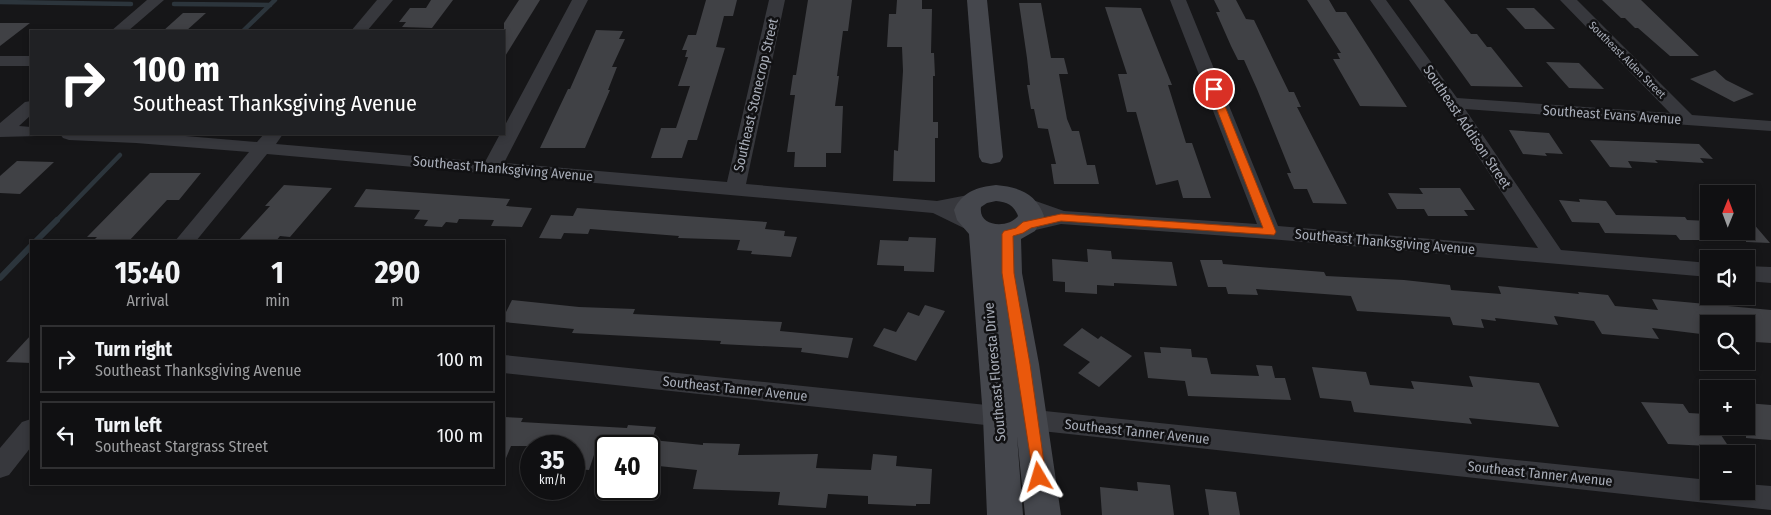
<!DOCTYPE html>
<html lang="en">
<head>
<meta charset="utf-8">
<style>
  body { margin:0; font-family:"Fira Sans Condensed",sans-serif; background:#1e1e20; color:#f1f3f6; height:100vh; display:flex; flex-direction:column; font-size:19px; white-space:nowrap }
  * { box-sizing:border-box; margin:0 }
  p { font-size:16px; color:#9c9d9f }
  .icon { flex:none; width:28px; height:28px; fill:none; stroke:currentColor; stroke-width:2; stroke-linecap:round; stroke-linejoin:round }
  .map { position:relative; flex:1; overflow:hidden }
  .panel { position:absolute; left:30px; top:240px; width:475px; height:245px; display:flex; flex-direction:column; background:#101012; border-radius:0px; box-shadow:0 2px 8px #0003,0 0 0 1px #303032 }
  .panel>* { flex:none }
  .top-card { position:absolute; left:30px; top:30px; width:475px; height:105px; border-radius:0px; box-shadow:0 2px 8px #0003,0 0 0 1px #303032; background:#202124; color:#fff; overflow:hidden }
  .needle { width:32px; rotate:1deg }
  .controls { position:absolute; left:1700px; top:185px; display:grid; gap:10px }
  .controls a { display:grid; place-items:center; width:55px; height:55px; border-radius:0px; background:#101012; box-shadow:0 2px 8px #0003,0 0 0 1px #303032; font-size:25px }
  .speed { position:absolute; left:520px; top:435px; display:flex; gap:10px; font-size:25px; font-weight:700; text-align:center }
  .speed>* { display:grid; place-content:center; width:65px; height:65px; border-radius:50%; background:#101012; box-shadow:0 2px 8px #0003,0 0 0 1px #303032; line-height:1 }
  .speed small { font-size:12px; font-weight:400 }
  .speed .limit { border:2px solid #111; border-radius:8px; background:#fff; color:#111 }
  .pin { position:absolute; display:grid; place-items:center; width:42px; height:42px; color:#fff; margin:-21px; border:2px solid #fff; border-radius:50%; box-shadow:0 1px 5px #0007 }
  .me { position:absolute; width:55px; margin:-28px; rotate:353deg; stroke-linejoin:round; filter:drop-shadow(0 0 4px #0008) }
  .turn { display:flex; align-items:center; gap:18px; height:105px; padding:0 20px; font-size:22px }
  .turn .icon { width:65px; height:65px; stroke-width:2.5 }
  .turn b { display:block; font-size:35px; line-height:42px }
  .eta { display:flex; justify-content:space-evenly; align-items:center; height:85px; text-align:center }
  .eta b { font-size:30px; font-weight:700; line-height:35px }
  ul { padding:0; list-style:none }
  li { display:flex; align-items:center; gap:15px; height:68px; margin:0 10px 8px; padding:0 10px; border:2px solid #303032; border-radius:0px }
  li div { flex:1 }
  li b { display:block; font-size:19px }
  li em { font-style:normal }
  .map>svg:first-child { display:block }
</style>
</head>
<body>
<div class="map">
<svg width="1771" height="515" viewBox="0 0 1771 515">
  <rect width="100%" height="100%" fill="#161618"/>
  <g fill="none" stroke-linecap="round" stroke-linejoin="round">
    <g stroke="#2c353c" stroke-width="4.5">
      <path d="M0 2 131 4"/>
      <path d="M174 4 270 5"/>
      <path d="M243 31 275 0"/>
      <path d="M56 221 120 155"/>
    </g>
    <g stroke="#2c353c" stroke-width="6">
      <path d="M36 241 57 220"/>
      <path d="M0 278 31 246"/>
    </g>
  </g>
  <g fill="#404145">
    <path d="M431 0H453L432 28 402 27 406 22H399L410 8H426Z"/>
    <path d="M519 0H540L504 58V23Z"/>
    <path d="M706 0H737L733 16H724L716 47 725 48 697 140H688L682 158H651L661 128H676L690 86H678L688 57H685L687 50H682L688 35H696Z"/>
    <path d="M808 0H852L848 31H843L837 76H839L835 106H843L841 153H826V167H794L795 152H787L795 95H790L793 75H796Z"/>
    <path d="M897 0H922V9H932L931 53H934L935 76H933V122H938V138H935V182L893 181 894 150 898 151 903 71 902 47H887L889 14H896Z"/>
    <path d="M1214 0H1236L1246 19 1254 20 1289 92H1294L1301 107H1297L1347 204 1313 203 1307 189H1294L1287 173H1291L1257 89 1244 60H1238L1231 46 1216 12H1220Z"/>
    <path d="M1307 0H1329L1336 12H1346L1407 107 1360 106 1333 59H1340L1337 53H1341Z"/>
    <path d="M1409 0H1444L1471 34H1477L1487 47H1491L1523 87 1471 86Z"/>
    <path d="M1602 0H1641L1699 56H1670L1638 28H1635L1625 18H1621Z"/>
    <path d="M1019 3H1041L1051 58H1064L1068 74H1059L1067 119 1072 131H1079L1087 165H1095L1099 184H1054L1051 164H1056L1048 129 1038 128 1034 109H1031L1027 85H1030L1027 58Z"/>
    <path d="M1105 7 1141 8 1172 85H1168L1186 143H1192L1211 198H1183L1178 180 1156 185 1136 112H1127L1118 74H1127Z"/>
    <path d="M1506 8H1534L1555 29H1525Z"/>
    <path d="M183 13H206L186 31H163Z"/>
    <path d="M0 23H30L0 46Z"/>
    <path d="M596 30 623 31 619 39H625L612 67H617L608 90H610L585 148H540L568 89H570Z"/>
    <path d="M1546 62 1579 63 1604 89 1569 88Z"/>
    <path d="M1715 70 1726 80 1754 94 1734 102 1690 79Z"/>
    <path d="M1509 130 1549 133 1563 154 1545 153 1547 156 1523 154Z"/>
    <path d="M1590 140 1699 144 1713 159 1700 158 1704 163 1655 160 1658 163 1628 161 1632 168 1610 167Z"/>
    <path d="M17 161 54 162 20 194 0 193V176Z"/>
    <path d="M150 173H201L179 200H167L129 241H93L97 237H87Z"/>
    <path d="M284 185 332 188 290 237 280 236 276 241H238L270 206H265Z"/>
    <path d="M1419 188H1460L1475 210H1464L1468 216H1428L1424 209H1397L1388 193 1423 194Z"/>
    <path d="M366 189 510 199 506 206 532 208 522 227 491 226 494 220 459 219 457 223 446 222 442 227 424 226 428 220 414 219 420 210 354 207Z"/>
    <path d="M1579 199 1606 201 1616 215 1685 217 1687 220 1709 221V240H1680L1676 235 1605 233 1599 223 1572 222 1559 200 1580 202Z"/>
    <path d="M577 208 767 222 765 229 785 231 784 236 797 237 791 257 751 254 752 251 737 250 740 240 678 238 679 236 590 229 588 234 564 233 561 239 539 238 551 215 573 216Z"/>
    <path d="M1746 215 1770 243 1746 242Z"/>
    <path d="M909 237 936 238 934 272 904 271V266L877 265 880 240 908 241Z"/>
    <path d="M1087 249 1111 251 1112 259 1172 262 1177 286 1114 283V286L1097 285V294L1065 292V282L1053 281 1052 259 1088 262Z"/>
    <path d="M1200 260H1222L1223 264 1324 272 1326 276 1404 280 1450 285 1451 290 1501 294 1498 286 1579 294 1578 292 1608 295 1615 306 1658 310 1652 299 1771 310V343L1755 342 1746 329V324H1709V335L1652 328 1659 339 1602 334 1594 321 1554 316 1558 325 1495 318 1496 321 1481 319 1484 328 1453 325 1450 317 1357 311 1351 296 1256 289 1258 295 1228 294 1226 287H1208Z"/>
    <path d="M512 300 579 307 635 309 633 314 782 322 780 331 853 338 848 358 801 352 802 348 720 344 721 341 572 333 574 329 504 322V316Z"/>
    <path d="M925 305 945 311 916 361 873 346 884 328 896 332 908 312 919 316Z"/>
    <path d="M1082 328 1098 339 1101 336 1132 356 1099 387 1078 373 1090 362 1063 345Z"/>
    <path d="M31 335V363L6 362Z"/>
    <path d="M1160 347 1191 349 1192 357 1207 358 1211 374 1259 376 1256 365 1272 366 1275 378H1285L1291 400 1188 396 1185 381 1148 378 1144 352 1161 353Z"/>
    <path d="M1312 367 1366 372 1370 385 1414 389 1411 381 1473 387 1469 376 1539 383 1559 427 1469 418 1472 424 1354 412 1351 401 1320 398Z"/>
    <path d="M1641 402 1683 404 1689 413 1706 414 1709 418V426H1715L1729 447 1668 444Z"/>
    <path d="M1746 403 1771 405V440L1746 438Z"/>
    <path d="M504 417 523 418 521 422 627 428 628 425 656 427 652 440 703 445V443L740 444 738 455 818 454 816 468 871 470 873 454 897 456 896 466 932 469 930 504H916V506L868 504V496L828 494 826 508 778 505 780 492 693 489 697 470 649 465V446H597L589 470 574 469V446H511L504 463Z"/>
    <path d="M1137 482 1170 485 1174 515H1102L1100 487 1138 491Z"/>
    <path d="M1205 489 1236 492 1240 515H1209Z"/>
  </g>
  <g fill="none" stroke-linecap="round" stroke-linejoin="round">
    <g fill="#37383d" fill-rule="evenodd">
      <path d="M147 0H164L128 31H111Z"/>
      <path d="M377 0H393L367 31H351Z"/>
      <path d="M572 0H588L504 163 727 182 769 0H785L746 184 937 201 973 194 980 196 983 200 980 204 958 209 983 222 986 227 983 232 976 234 933 213 267 154 196 241H175L249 152 136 143 69 140 63 138 60 134H162L257 142 264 134H283L276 144 485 162 500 134H504V127Z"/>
      <path d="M1170 0H1186L1278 226 1538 248 1444 104 1370 0H1386L1457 98 1670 113 1560 0H1577L1692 115 1771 121V131L1465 109 1561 250 1709 263V277L1270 239 1061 224 1027 232 1020 230 1017 225 1020 220 1038 216 1020 209 1017 204 1020 199 1027 198 1064 211 1257 224Z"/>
      <rect x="0" y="56" width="31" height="10"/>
      <path d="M31 101V115L19 126 31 127V134H39L37 136 0 137V123L25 102Z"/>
      <path d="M1746 266 1771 267V283L1746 281Z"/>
      <path d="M504 355 1709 480V491H1746V484L1771 486V510L504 373Z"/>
      <path d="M31 419V447L9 475 0 478V448L22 422Z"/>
    </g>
    <g fill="#45474d" fill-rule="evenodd">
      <path d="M967 0H987L1003 157 1000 162 991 164 982 162 979 157Z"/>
      <path d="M996 185C1018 187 1036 193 1044 216L1035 231 1021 239 1022 273 1039 364 1061 515H1025L1017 436 1023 515H987L983 417 969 234 957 220 954 210C962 192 977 187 996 185ZM996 201C1007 202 1014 205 1018 216 1008 229 978 227 981 207L987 203Z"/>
    </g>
  </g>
  <path fill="#ea580c" stroke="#983908" d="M1210 87H1214L1218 89 1276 232 1274 235 1061 221 1031 228 1023 233 1013 236 1014 273 1030 364 1046 477 1044 481 1039 483 1034 481 1002 273V234L1004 231 1016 228 1023 222 1061 214 1263 228 1209 89Z"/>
  <g text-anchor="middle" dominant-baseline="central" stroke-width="5" stroke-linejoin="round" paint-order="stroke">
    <g font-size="11" fill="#a8adb8" stroke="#111113">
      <text transform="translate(1627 60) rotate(45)">Southeast Alden Street</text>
    </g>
    <g font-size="14" fill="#a8adb8" stroke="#111113">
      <text transform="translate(756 95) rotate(-77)">Southeast Stonecrop Street</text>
      <text transform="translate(1612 115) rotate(4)">Southeast Evans Avenue</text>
      <text transform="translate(1467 127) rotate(56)">Southeast Addison Street</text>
      <text transform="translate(503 169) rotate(5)">Southeast Thanksgiving Avenue</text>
      <text transform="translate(1385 242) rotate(5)">Southeast Thanksgiving Avenue</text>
      <text transform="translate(995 372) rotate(-95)">Southeast Floresta Drive</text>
      <text transform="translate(735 389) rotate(6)">Southeast Tanner Avenue</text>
      <text transform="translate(1137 432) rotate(6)">Southeast Tanner Avenue</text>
      <text transform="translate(1540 474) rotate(6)">Southeast Tanner Avenue</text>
    </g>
  </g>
</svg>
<div class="controls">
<a><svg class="needle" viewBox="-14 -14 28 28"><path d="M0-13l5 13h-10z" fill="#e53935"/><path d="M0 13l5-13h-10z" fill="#9c9d9f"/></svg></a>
<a><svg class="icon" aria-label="sound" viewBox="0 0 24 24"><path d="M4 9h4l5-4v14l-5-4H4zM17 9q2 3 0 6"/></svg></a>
<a><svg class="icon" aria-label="search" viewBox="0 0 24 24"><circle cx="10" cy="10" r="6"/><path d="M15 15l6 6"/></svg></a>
<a>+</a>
<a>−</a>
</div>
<div class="speed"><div>35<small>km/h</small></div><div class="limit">40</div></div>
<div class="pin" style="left:1214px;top:89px;background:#d93025"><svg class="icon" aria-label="arrive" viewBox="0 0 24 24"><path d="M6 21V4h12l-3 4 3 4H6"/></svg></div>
<svg class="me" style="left:1039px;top:477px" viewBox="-20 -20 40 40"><path d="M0-17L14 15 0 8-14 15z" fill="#ea580c" stroke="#fff" stroke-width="4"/></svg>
<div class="top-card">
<div class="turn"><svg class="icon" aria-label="right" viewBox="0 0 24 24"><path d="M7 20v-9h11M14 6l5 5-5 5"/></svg><div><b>100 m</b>Southeast Thanksgiving Avenue</div></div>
</div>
<section class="panel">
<div class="eta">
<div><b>15:40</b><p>Arrival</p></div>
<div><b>1</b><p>min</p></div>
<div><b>290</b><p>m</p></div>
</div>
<ul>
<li><svg class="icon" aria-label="right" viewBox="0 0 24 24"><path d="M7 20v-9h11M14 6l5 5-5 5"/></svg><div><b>Turn right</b><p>Southeast Thanksgiving Avenue</p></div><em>100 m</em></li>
<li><svg class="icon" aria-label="left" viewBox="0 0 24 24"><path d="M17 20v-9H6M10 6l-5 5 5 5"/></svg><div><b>Turn left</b><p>Southeast Stargrass Street</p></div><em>100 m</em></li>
</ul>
</section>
</div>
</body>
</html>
